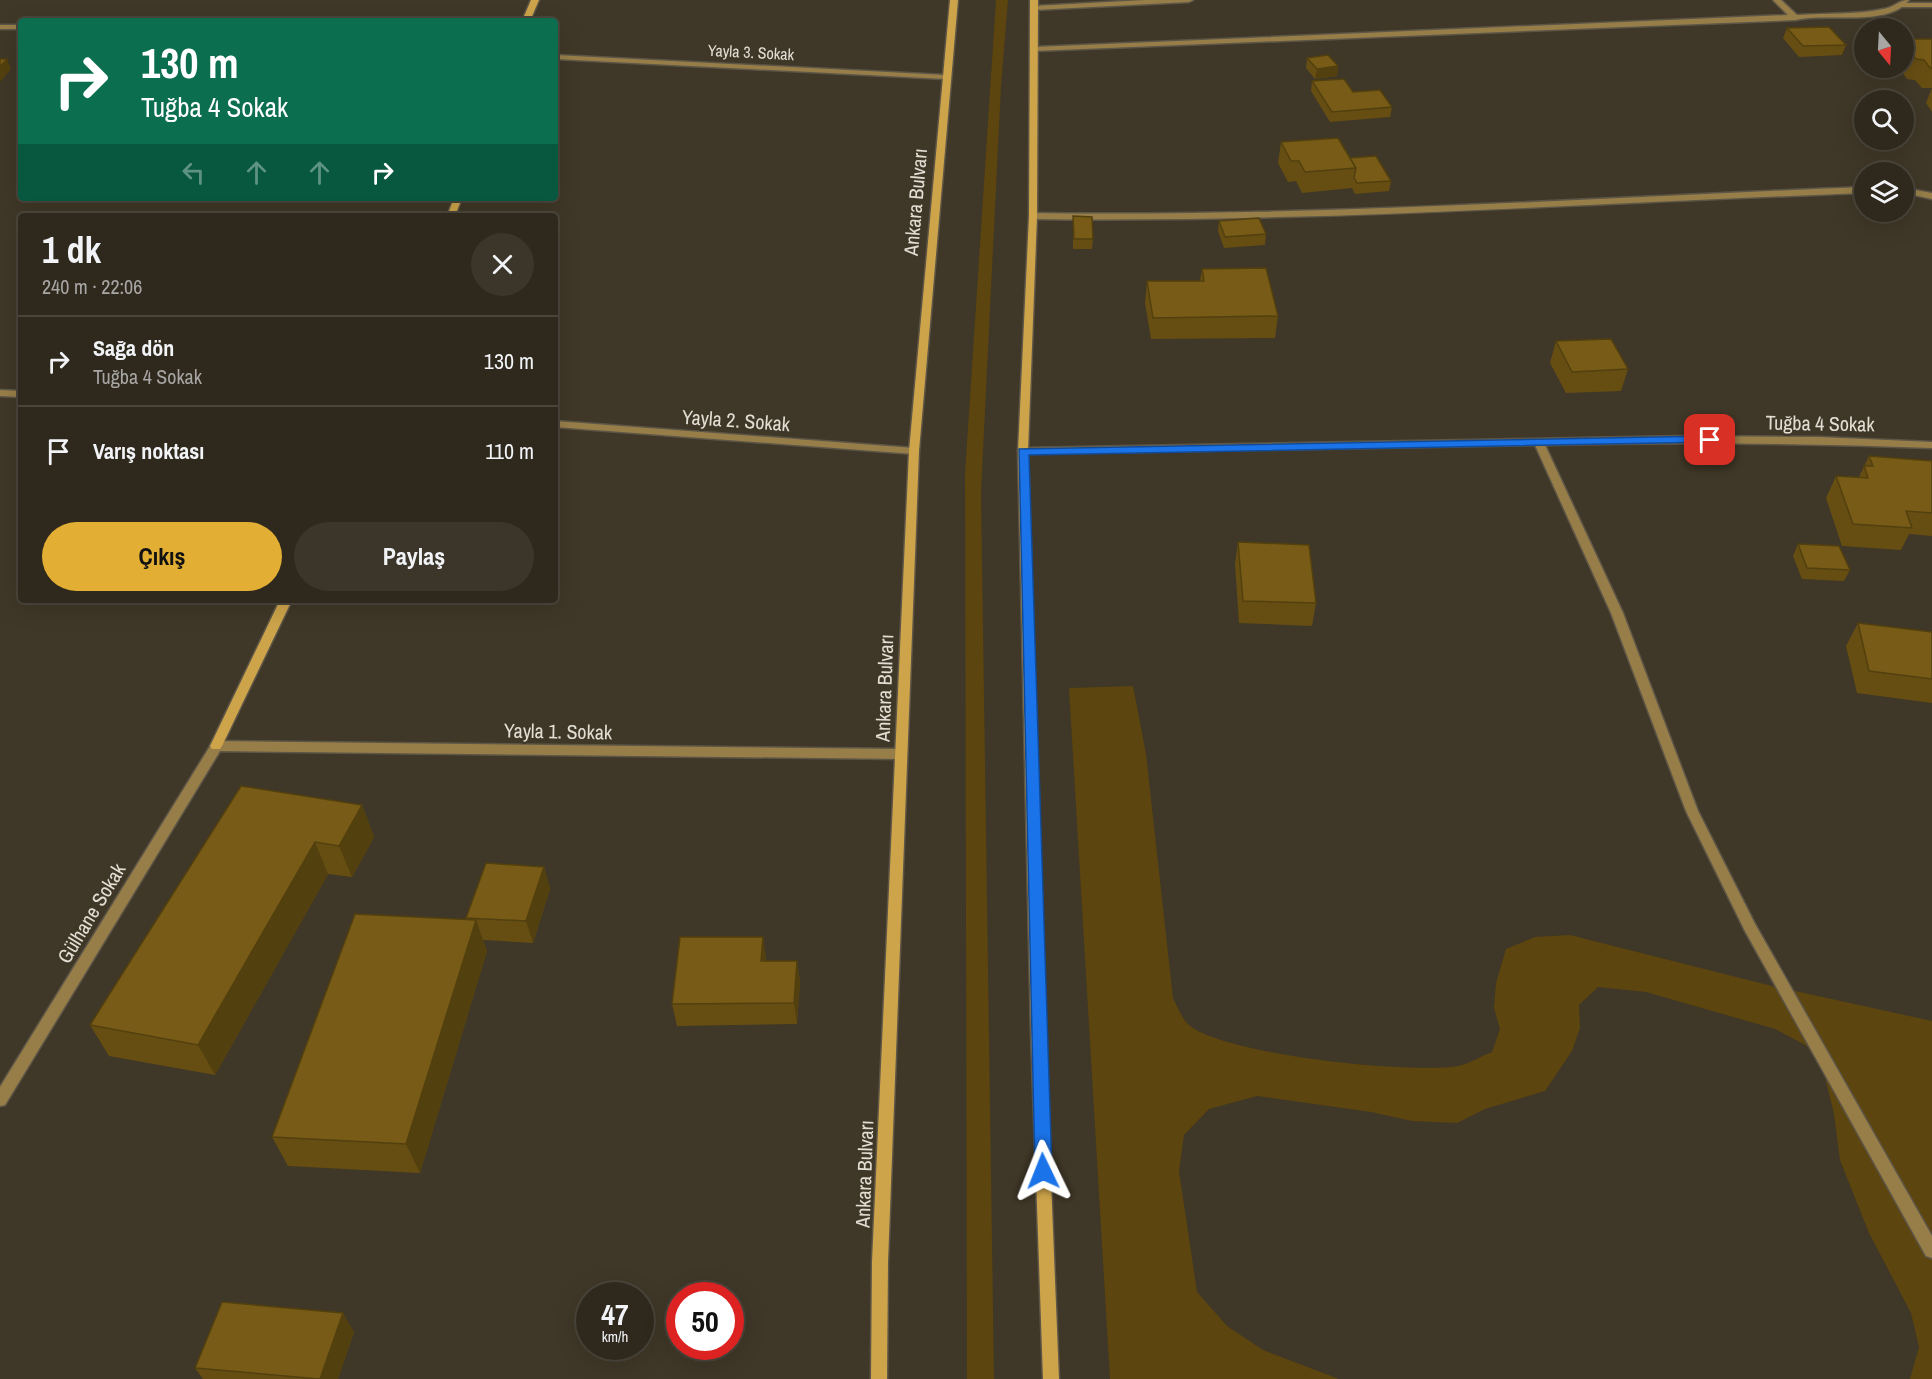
<!DOCTYPE html>
<html lang="tr">
<head>
<meta charset="utf-8">
<style>
  body { margin:0; font-family:"Archivo Narrow",sans-serif; background:#3b352a; color:#f1f3f6; height:100vh; display:flex; flex-direction:column; font-size:22px; white-space:nowrap }
  * { box-sizing:border-box; margin:0 }
  p { font-size:20px; color:#a7a6a4 }
  .icon { flex:none; width:33px; height:33px; fill:none; stroke:currentColor; stroke-width:2; stroke-linecap:round; stroke-linejoin:round }
  .map { position:relative; flex:1; overflow:hidden }
  .sheet { position:absolute; left:18px; top:213px; width:540px; height:390px; display:flex; flex-direction:column; background:#2f291d; border-radius:6px; box-shadow:0 6px 24px #0002,0 0 0 2px #4a453b }
  .sheet>* { flex:none }
  .hud { position:absolute; left:18px; top:18px; width:540px; height:183px; border-radius:6px; box-shadow:0 6px 24px #0002,0 0 0 2px #4a453b; background:#0b6e4f; color:#fff; overflow:hidden }
  .needle { width:39px; rotate:162deg }
  .fabs { position:absolute; left:1854px; top:18px; display:grid; gap:12px }
  .fabs a { display:grid; place-items:center; width:60px; height:60px; border-radius:50%; background:#2f291d; box-shadow:0 6px 24px #0002,0 0 0 2px #4a453b; font-size:30px }
  .speed { position:absolute; left:576px; top:1282px; display:flex; gap:12px; font-size:30px; font-weight:700; text-align:center }
  .speed>* { display:grid; place-content:center; width:78px; height:78px; border-radius:50%; background:#2f291d; box-shadow:0 6px 24px #0002,0 0 0 2px #4a453b; line-height:1 }
  .speed small { font-size:15px; font-weight:400 }
  .speed .limit { border:9px solid #d22; background:#fff; color:#111 }
  .pin { position:absolute; display:grid; place-items:center; width:51px; height:51px; color:#fff; margin:-26px; border-radius:12px; box-shadow:0 3px 9px #0006 }
  .me { position:absolute; width:66px; margin:-33px; rotate:358deg; stroke-linejoin:round; filter:drop-shadow(0 0 4px #0008) }
  .turn { display:flex; align-items:center; gap:21px; height:126px; padding:0 24px; font-size:27px }
  .turn .icon { width:78px; height:78px; stroke-width:2.5 }
  .turn b { display:block; font-size:42px; line-height:51px }
  .lanes { display:flex; align-items:center; height:57px; padding:0 24px; background:#0003; justify-content:center; gap:30px; direction:ltr }
  .lanes .off { opacity:.35 }
  .round { display:grid; place-items:center; flex:none; width:63px; height:63px; border-radius:32px; background:#3b352a }
  .head { display:flex; align-items:center; justify-content:space-between; height:102px; padding:0 24px }
  h1 { font-size:36px; font-weight:700; line-height:45px }
  .cta { display:flex; gap:12px; margin-top:auto; padding:12px 24px }
  .cta a { flex:1; height:69px; border-radius:36px; background:#e2af34; color:#111; font-size:24px; font-weight:700; line-height:69px; text-align:center }
  .cta a+a { background:#3b352a; color:#f1f3f6 }
  ul { padding:0; list-style:none }
  li { display:flex; align-items:center; gap:18px; height:90px; padding:0 24px; border-top:2px solid #4a453b }
  li div { flex:1 }
  li b { display:block; font-size:22px }
  li em { font-style:normal }
  .map>svg:first-child { display:block }
</style>
</head>
<body>
<div class="map">
<svg width="1932" height="1379" viewBox="0 0 1932 1379">
  <rect width="100%" height="100%" fill="#3f3727"/>
  <g fill="#5c450e">
    <path d="M996 0H1008L1001 86 981 492 994 1379H967L965 474Z"/>
    <path d="M1133 686 1146 754 1173 998C1177 1006 1182 1019 1189 1025 1224 1055 1411 1074 1458 1066 1469 1064 1481 1056 1492 1052L1500 1029 1494 1008 1496 983 1506 949 1535 937 1570 935 1768 985 1932 1021V1379H1910L1919 1347 1911 1313 1869 1233 1840 1160 1834 1114 1824 1073 1807 1046 1775 1029 1646 992 1598 987 1579 1005 1580 1028 1572 1051 1545 1091 1485 1109 1457 1123 1412 1121 1371 1112 1257 1096 1209 1109 1184 1135 1179 1171 1197 1292 1227 1326 1263 1350 1339 1379H1110L1069 688Z"/>
  </g>
  <g fill="none" stroke-linecap="round" stroke-linejoin="round">
    <g stroke="#5d5546" stroke-width="3">
      <g id="lane">
        <path d="M1773 0H1781L1797 15C1825 13 1855 15 1883 9 1893 8 1899 0 1909 0 1888 28 1826 12 1796 20L1034 51 1030 49 1034 47 1788 15Z"/>
        <path d="M1864 187V193C1587 203 1310 223 1033 219L1029 216 1033 213C1310 217 1587 198 1864 187Z"/>
        <path d="M1904 188 1932 193V199L1904 193Z"/>
      </g>
    </g>
    <g stroke="#5d5546" stroke-width="3">
      <g id="street">
        <path d="M1145 0H1193L1189 2 1034 10 1030 8 1034 6Z"/>
        <rect x="1899" y="3" width="33" height="4"/>
        <rect x="0" y="25" width="21" height="4"/>
        <path d="M555 55 945 75 949 77 945 79 555 59Z"/>
        <path d="M0 390 21 391V397L0 396Z"/>
        <path d="M555 421 914 448 919 451 914 454 555 427Z"/>
        <path d="M1688 436 1819 437 1932 442V448C1803 443 1675 442 1545 445L1623 613 1698 811 1755 924 1932 1236V1258L1926 1256 1745 931 1686 811 1611 613 1535 445 1023 454 1018 451 1023 448Z"/>
        <path d="M216 741 901 749 905 751 907 754 905 757 901 759 220 751 5 1105 0 1106V1087L212 743Z"/>
      </g>
    </g>
    <g stroke="#5d5546" stroke-width="3">
      <g id="secondary">
        <path d="M531 0H539L530 21H522Z"/>
        <path d="M950 0H958L919 451 888 1262 887 1379H871L872 1262 909 451Z"/>
        <path d="M1030 0H1038L1037 216 1028 451 1045 1032 1059 1379H1043L1031 1032 1018 451 1029 216Z"/>
        <path d="M454 198H462L455 216H447Z"/>
        <path d="M280 600H292L222 746 220 749H212L210 746Z"/>
      </g>
    </g>
    <use href="#lane" fill="#977e49" fill-rule="evenodd"/>
    <use href="#street" fill="#977e49" fill-rule="evenodd"/>
    <use href="#secondary" fill="#cda44a" fill-rule="evenodd"/>
  </g>
  <g fill="#664e13">
    <path d="M1787 28 1846 45 1842 55 1799 57 1783 38Z"/>
    <path d="M1904 39H1932V112L1926 103 1932 88H1922L1915 80 1907 79 1899 68H1904Z"/>
    <path d="M1307 58 1338 66 1337 76 1315 79 1306 68Z"/>
    <path d="M1312 81 1353 92 1392 107 1390 117 1330 122 1311 91Z"/>
    <path d="M1281 142 1350 158 1391 181 1389 191 1355 194 1352 188 1302 193 1296 181 1288 182 1278 163Z"/>
    <path d="M1073 216 1093 239 1092 249H1073Z"/>
    <path d="M1219 221 1266 234 1265 245 1224 248 1218 231Z"/>
    <path d="M1202 269 1278 316 1275 338 1151 339 1145 303 1147 281H1200Z"/>
    <path d="M1556 341 1628 369 1621 391 1566 393 1550 363Z"/>
    <path d="M1869 456 1932 461V536L1909 534 1901 550 1842 546 1826 498 1836 476 1859 477Z"/>
    <path d="M1238 542 1316 603 1312 626 1239 623 1235 564Z"/>
    <path d="M1798 544 1850 570 1844 581 1802 579 1793 556Z"/>
    <path d="M1858 623 1932 632V703L1857 693 1846 646Z"/>
    <path d="M241 786 362 805 374 837 352 877 328 874 215 1075 109 1056 90 1025Z"/>
    <path d="M544 867 550 889 533 943 483 940 487 951 420 1173 288 1166 272 1137 467 919 466 918Z"/>
    <path d="M763 937 766 961H797L800 982 797 1024 677 1026 672 1004Z"/>
    <path d="M354 1332 338 1379H203L195 1368Z"/>
  </g>
  <g fill="#53400f">
    <path d="M7 59 11 69 0 82V67Z"/>
    <path d="M1338 66 1337 76 1315 79 1317 69Z"/>
    <path d="M362 805 374 837 352 877 339 846Z"/>
    <path d="M315 842 328 874 215 1075 198 1045Z"/>
    <path d="M544 867 550 889 533 943 526 921Z"/>
    <path d="M476 920 487 951 420 1173 406 1144Z"/>
    <path d="M763 937 766 958 764 982 761 961Z"/>
    <path d="M797 961 800 982 797 1024 794 1003Z"/>
    <path d="M343 1313 354 1332 338 1379H320Z"/>
  </g>
  <g fill="#775b16" stroke="#53400f" stroke-width="1.5">
    <path d="M1829 27 1846 45 1803 46 1787 28Z"/>
    <path d="M1904 39H1932V68H1930L1924 60 1916 59 1904 44Z"/>
    <path d="M1328 55 1338 66 1317 69 1307 58Z"/>
    <path d="M0 59H7L0 67Z"/>
    <path d="M1344 79 1353 92 1380 90 1392 107 1332 112 1312 81Z"/>
    <path d="M1338 138 1356 168 1305 172 1299 161H1291L1281 142Z"/>
    <path d="M1376 156 1391 181 1357 183 1354 178 1356 168 1350 158Z"/>
    <path d="M1073 216 1092 217 1093 239H1074Z"/>
    <path d="M1259 218 1266 234 1225 237 1219 221Z"/>
    <path d="M1266 268 1278 316 1153 318 1147 281H1204L1202 269Z"/>
    <path d="M1611 339 1628 369 1572 372 1556 341Z"/>
    <path d="M1869 456 1932 461V513L1906 511 1912 528 1853 524 1836 476 1868 478 1864 466H1873Z"/>
    <path d="M1238 542 1309 545 1316 603 1243 601Z"/>
    <path d="M1798 544 1839 546 1850 570 1807 568Z"/>
    <path d="M1858 623 1932 632V679L1869 671Z"/>
    <path d="M241 786 362 805 339 846 315 842 198 1045 90 1025Z"/>
    <path d="M486 863 544 867 526 921 466 918Z"/>
    <path d="M355 914 476 920 406 1144 272 1137Z"/>
    <path d="M680 937H763L761 961H797L794 1003 672 1004Z"/>
    <path d="M222 1302 343 1313 320 1379 195 1368Z"/>
  </g>
  <path fill="#1a73e8" stroke="#114b97" stroke-width="1.5" d="M1710 436 1714 437V442L1029 455 1052 1171 1049 1176 1043 1178 1037 1176 1035 1171 1019 449Z"/>
  <g text-anchor="middle" dominant-baseline="central" stroke-width="4.5" stroke-linejoin="round" paint-order="stroke">
    <g font-size="16" fill="#e3ded4" stroke="#3f3727">
      <text transform="translate(751 52) rotate(3)">Yayla 3. Sokak</text>
    </g>
    <g font-size="20" fill="#e3ded4" stroke="#3f3727">
      <text transform="translate(915 202) rotate(-85)">Ankara Bulvarı</text>
      <text transform="translate(736 420) rotate(4)">Yayla 2. Sokak</text>
      <text transform="translate(1820 423) rotate(1)">Tuğba 4 Sokak</text>
      <text transform="translate(884 688) rotate(-88)">Ankara Bulvarı</text>
      <text transform="translate(558 731) rotate(1)">Yayla 1. Sokak</text>
      <text transform="translate(91 913) rotate(-59)">Gülhane Sokak</text>
      <text transform="translate(864 1174) rotate(-88)">Ankara Bulvarı</text>
    </g>
  </g>
</svg>
<div class="fabs">
<a><svg class="needle" viewBox="-14 -14 28 28"><path d="M0-13l5 13h-10z" fill="#e53935"/><path d="M0 13l5-13h-10z" fill="#a7a6a4"/></svg></a>
<a><svg class="icon" aria-label="search" viewBox="0 0 24 24"><circle cx="10" cy="10" r="6"/><path d="M15 15l6 6"/></svg></a>
<a><svg class="icon" aria-label="layers" viewBox="0 0 24 24"><path d="M12 4l9 5-9 5-9-5zM3 14l9 5 9-5"/></svg></a>
</div>
<div class="speed"><div>47<small>km/h</small></div><div class="limit">50</div></div>
<div class="pin" style="left:1710px;top:440px;background:#d93025"><svg class="icon" aria-label="arrive" viewBox="0 0 24 24"><path d="M6 21V4h12l-3 4 3 4H6"/></svg></div>
<svg class="me" style="left:1043px;top:1171px" viewBox="-20 -20 40 40"><path d="M0-17L14 15 0 8-14 15z" fill="#1a73e8" stroke="#fff" stroke-width="4"/></svg>
<div class="hud">
<div class="turn"><svg class="icon" aria-label="right" viewBox="0 0 24 24"><path d="M7 20v-9h11M14 6l5 5-5 5"/></svg><div><b>130 m</b>Tuğba 4 Sokak</div></div>
<div class="lanes"><svg class="icon off" aria-label="left" viewBox="0 0 24 24"><path d="M17 20v-9H6M10 6l-5 5 5 5"/></svg><svg class="icon off" aria-label="ahead" viewBox="0 0 24 24"><path d="M12 20V5M6 11l6-6 6 6"/></svg><svg class="icon off" aria-label="ahead" viewBox="0 0 24 24"><path d="M12 20V5M6 11l6-6 6 6"/></svg><svg class="icon" aria-label="right" viewBox="0 0 24 24"><path d="M7 20v-9h11M14 6l5 5-5 5"/></svg></div>
</div>
<section class="sheet">
<div class="head"><div><h1>1 dk</h1><p>240 m · 22:06</p></div><a class="round"><svg class="icon" aria-label="close" viewBox="0 0 24 24"><path d="M6 6l12 12M18 6L6 18"/></svg></a></div>
<ul>
<li><svg class="icon" aria-label="right" viewBox="0 0 24 24"><path d="M7 20v-9h11M14 6l5 5-5 5"/></svg><div><b>Sağa dön</b><p>Tuğba 4 Sokak</p></div><em>130 m</em></li>
<li><svg class="icon" aria-label="arrive" viewBox="0 0 24 24"><path d="M6 21V4h12l-3 4 3 4H6"/></svg><div><b>Varış noktası</b></div><em>110 m</em></li>
</ul>
<div class="cta"><a>Çıkış</a><a>Paylaş</a></div>
</section>
</div>
</body>
</html>
